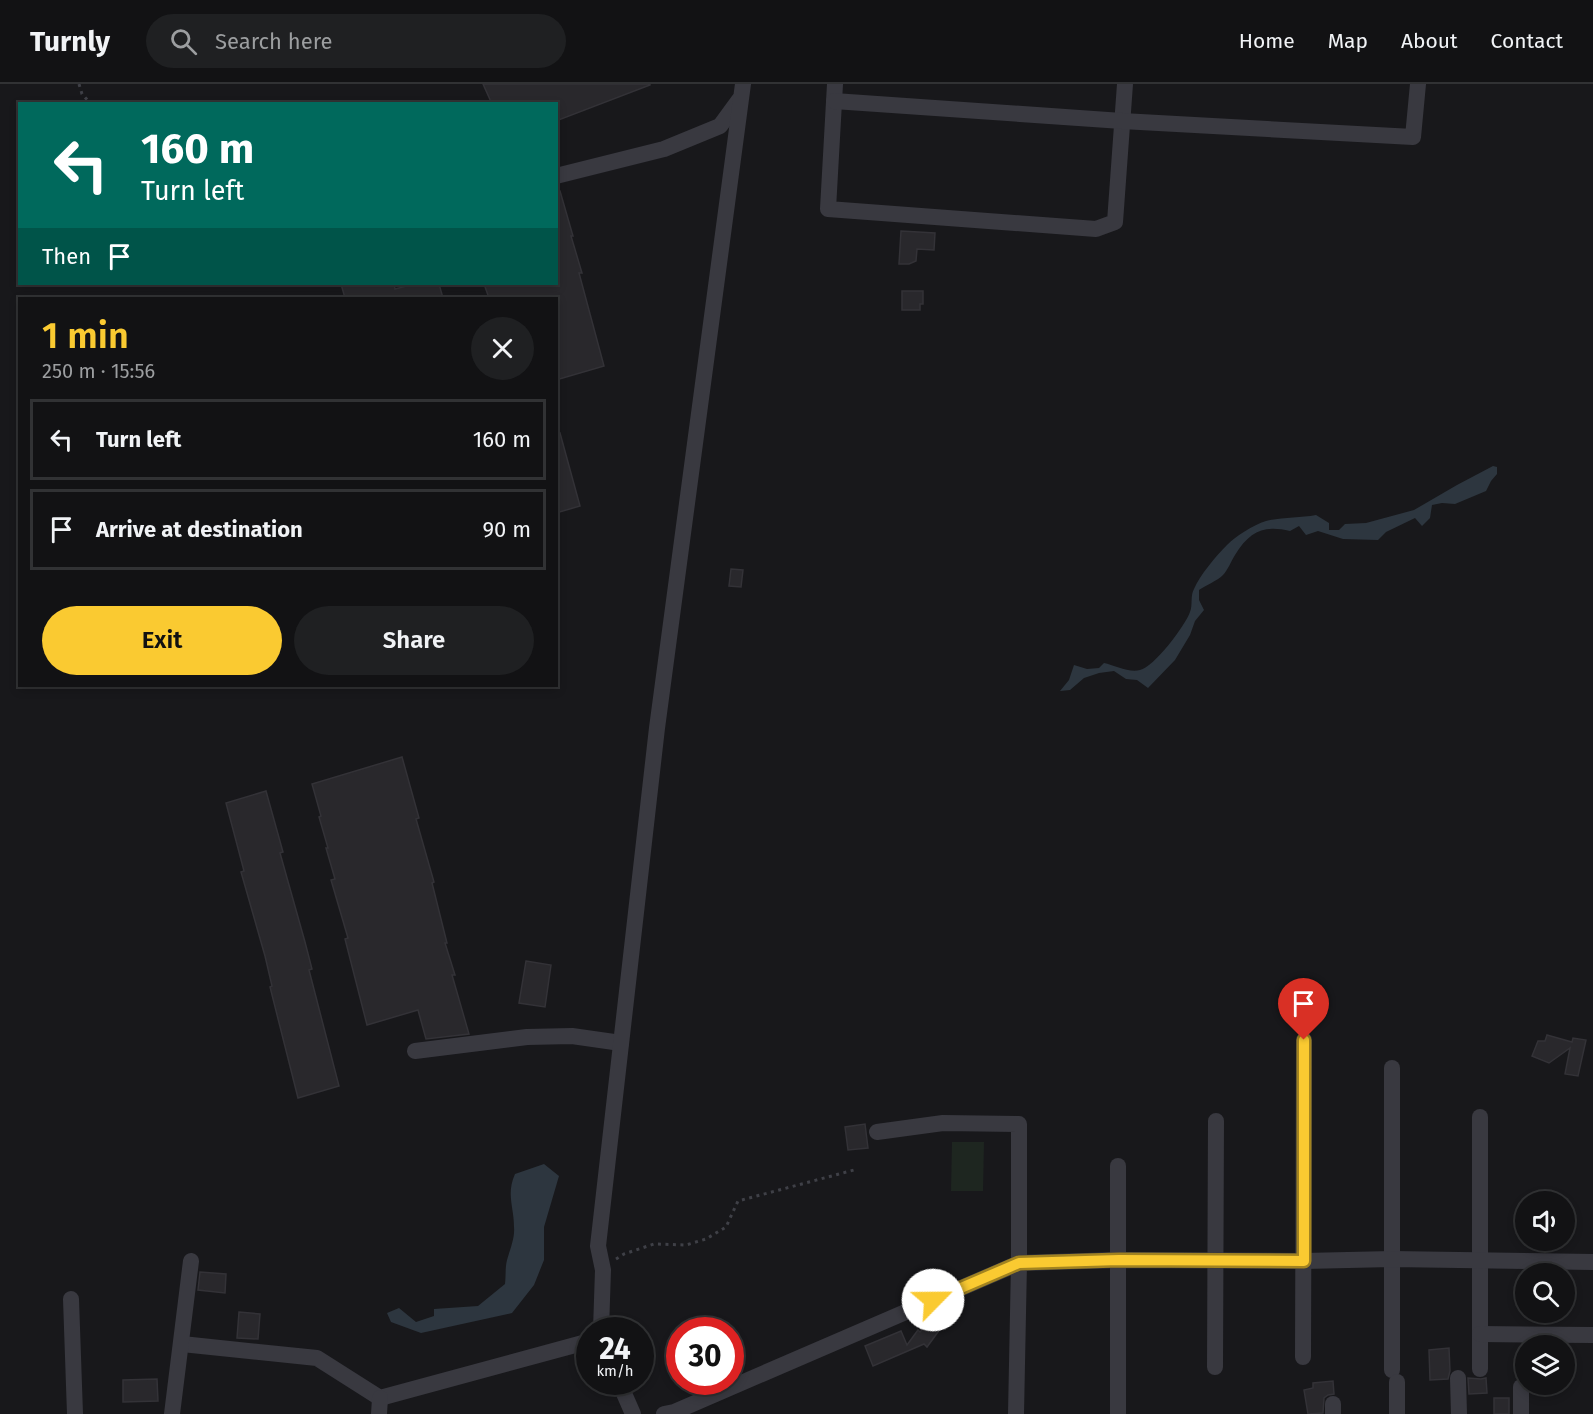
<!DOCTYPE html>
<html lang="en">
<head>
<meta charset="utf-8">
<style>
  body { margin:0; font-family:"Fira Sans",sans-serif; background:#1f2022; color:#f1f3f6; height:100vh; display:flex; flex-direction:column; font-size:22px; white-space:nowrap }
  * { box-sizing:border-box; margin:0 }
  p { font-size:20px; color:#9c9ea0 }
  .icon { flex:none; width:33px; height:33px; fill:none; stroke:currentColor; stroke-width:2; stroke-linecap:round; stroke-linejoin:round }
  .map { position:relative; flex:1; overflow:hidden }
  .drawer { position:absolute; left:18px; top:213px; width:540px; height:390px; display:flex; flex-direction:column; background:#121214; border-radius:0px; box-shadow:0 3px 9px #0003,0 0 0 2px #313234 }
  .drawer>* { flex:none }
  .top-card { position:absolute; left:18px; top:18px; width:540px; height:183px; border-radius:0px; box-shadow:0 3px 9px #0003,0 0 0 2px #313234; background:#00695c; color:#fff; overflow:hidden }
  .fabs { position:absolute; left:1515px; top:1107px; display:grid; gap:12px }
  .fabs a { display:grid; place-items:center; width:60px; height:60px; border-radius:50%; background:#121214; box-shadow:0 3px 9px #0003,0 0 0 2px #313234; font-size:30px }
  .speed { position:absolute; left:576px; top:1233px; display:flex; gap:12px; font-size:30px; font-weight:700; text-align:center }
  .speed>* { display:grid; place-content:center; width:78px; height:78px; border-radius:50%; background:#121214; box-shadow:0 3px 9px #0003,0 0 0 2px #313234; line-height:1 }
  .speed small { font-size:15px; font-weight:400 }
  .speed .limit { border:9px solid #d22; background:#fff; color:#111 }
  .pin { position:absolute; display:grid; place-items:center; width:51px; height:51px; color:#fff; margin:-62px -26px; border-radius:50% 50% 50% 0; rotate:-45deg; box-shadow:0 0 6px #0007 }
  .pin .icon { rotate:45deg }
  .me { position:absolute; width:66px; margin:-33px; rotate:67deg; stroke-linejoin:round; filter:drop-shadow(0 0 4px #0008) }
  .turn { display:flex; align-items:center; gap:21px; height:126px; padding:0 24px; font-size:27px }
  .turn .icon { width:78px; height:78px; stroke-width:2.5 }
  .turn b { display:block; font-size:42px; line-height:51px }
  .then { display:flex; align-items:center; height:57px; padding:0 24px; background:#0003; gap:12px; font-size:22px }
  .round { display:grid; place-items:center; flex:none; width:63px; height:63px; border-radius:32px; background:#1f2022 }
  .overview { display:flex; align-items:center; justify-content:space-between; height:102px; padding:0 24px }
  h1 { font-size:36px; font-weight:600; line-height:45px; color:#faca31 }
  .action { display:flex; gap:12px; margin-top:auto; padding:12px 24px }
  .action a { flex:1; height:69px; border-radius:36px; background:#faca31; color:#111; font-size:24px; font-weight:600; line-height:69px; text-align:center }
  .action a+a { background:#1f2022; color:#f1f3f6 }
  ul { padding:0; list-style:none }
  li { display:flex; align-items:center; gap:18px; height:81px; margin:0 12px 9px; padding:0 12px; border:3px solid #313234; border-radius:0px }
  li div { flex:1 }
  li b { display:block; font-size:22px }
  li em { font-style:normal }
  header { display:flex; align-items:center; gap:36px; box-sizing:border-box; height:84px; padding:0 30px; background:#121214; border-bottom:2px solid #313234 }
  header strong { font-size:28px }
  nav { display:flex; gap:33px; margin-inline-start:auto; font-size:21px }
  .search { width:420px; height:54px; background:#1f2022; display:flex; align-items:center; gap:15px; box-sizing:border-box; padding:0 21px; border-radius:33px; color:#9c9ea0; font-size:22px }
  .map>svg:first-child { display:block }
</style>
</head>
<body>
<header>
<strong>Turnly</strong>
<div class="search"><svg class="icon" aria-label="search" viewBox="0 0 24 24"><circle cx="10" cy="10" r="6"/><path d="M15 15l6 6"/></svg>Search here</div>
<nav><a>Home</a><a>Map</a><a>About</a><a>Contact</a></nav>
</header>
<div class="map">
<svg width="1593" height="1330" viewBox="0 0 1593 1330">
  <rect width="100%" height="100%" fill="#18181b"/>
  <path fill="#1e2620" d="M952 1058H984L983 1107H951Z"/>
  <g fill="#2d363f">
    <path d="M1493 382 1497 383V390L1491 397 1486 407 1455 420 1442 419 1432 421 1430 434 1422 442 1415 434 1386 448 1378 456 1343 455 1318 447 1306 451 1299 442 1290 447C1264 441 1250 447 1235 471 1231 477 1228 486 1223 491 1217 497 1206 501 1199 506V516L1204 526 1195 537 1190 551 1175 576 1148 604 1137 596 1126 595 1114 587 1099 589 1084 594 1070 606 1060 607 1069 596 1074 581 1087 585 1099 584 1104 579C1114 581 1129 589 1140 586 1154 583 1185 542 1190 528 1193 521 1190 512 1194 505 1200 491 1216 472 1227 461 1236 452 1253 441 1266 437 1282 433 1300 434 1316 431L1329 439V446H1339L1345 440 1366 439 1414 426 1457 401Z"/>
    <path d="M544 1080 559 1092 544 1143V1176L534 1201 512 1229 421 1249 391 1238 387 1229 399 1224 416 1238 434 1232V1225L478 1222 505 1200C506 1192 505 1184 507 1176 510 1165 515 1154 514 1143 514 1123 506 1110 515 1090Z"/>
  </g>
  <g fill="#29282c" stroke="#333237" stroke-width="1.5">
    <path d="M483 0H650V1L556 37V20H492Z"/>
    <path d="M556 107H560L573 152H571L582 189H579L604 282 556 296V214H489L484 200H556Z"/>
    <path d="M901 147 935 149 934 166 917 165 916 177 909 180H899Z"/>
    <path d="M341 200H394L395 205 414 200H439L443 214H345Z"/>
    <path d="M902 207H923V220H920V226H902Z"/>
    <path d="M560 349 580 422 556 429V350Z"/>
    <path d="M731 485 743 486 741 503 729 502Z"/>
    <path d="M402 673 419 734 416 735 434 798 432 799 447 859H445L455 891H452L469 950 426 955 418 926 367 941 345 855 348 854 331 796 335 795 326 764H328L319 733 321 732 312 700Z"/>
    <path d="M266 707 283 768 280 769 305 858 312 885 309 886 339 1002 298 1014 270 903 272 902 265 872 241 788 244 787 226 719Z"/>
    <path d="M526 877 551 881 545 923 519 919Z"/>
    <path d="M1547 951 1572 958 1573 954 1586 956 1578 992 1565 990 1570 964 1549 979 1532 972 1538 957H1545Z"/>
    <path d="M865 1040 868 1064 848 1066 845 1043Z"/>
    <path d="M200 1188 226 1190 225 1209 198 1206Z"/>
    <path d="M239 1228 260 1230 258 1255 237 1254Z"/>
    <path d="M934 1233 943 1241 927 1263 924 1260 873 1282 865 1262 901 1247 907 1261 918 1246 920 1248Z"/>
    <path d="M1449 1264 1450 1287 1448 1295 1430 1296 1429 1266Z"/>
    <path d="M1468 1294 1481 1295 1486 1294 1487 1309 1469 1310Z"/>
    <path d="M157 1295 158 1317 123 1318V1296Z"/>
    <path d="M1333 1297 1334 1310 1328 1311 1324 1314 1323 1329 1308 1330 1304 1306 1313 1304V1299Z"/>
    <rect x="1494" y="1314" width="15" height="16"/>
  </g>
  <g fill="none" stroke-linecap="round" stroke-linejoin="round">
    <g stroke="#3f4047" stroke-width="3" stroke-dasharray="3 4.5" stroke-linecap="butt">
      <path d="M79 0 82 10 91 20"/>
      <path d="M616 1175 624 1170 654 1160 686 1161 706 1155 726 1143 738 1117 854 1086"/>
    </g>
    <g stroke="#393940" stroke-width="16">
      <path d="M835 0 828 125 1096 145 1115 138 1125 0"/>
      <path d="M834 17 1122 37 1413 53 1418 0"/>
      <path d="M556 92 664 65 720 42 739 16"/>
      <path d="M415 967 527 953 572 952 621 959"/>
      <path d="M1480 1033V1285"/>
      <path d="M71 1215 75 1330"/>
      <path d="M601 1246 603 1186 598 1162 657 644 743 0"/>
      <path d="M1480 1250 1593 1251"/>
      <path d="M182 1260 317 1274 380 1314 590 1257"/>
      <path d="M1303 1273 1304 956"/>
      <path d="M1215 1283 1216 1037"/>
      <path d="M1392 1286V984"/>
      <path d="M1458 1294 1459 1330"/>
      <path d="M619 1298 633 1330"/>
      <path d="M1397 1298V1330"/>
      <path d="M1521 1303V1330"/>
      <path d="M1333 1320V1330"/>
      <path d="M172 1330 191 1177"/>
      <path d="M379 1330 380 1314"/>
      <path d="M664 1330 674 1328 1019 1179V1040L943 1039 877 1048"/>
      <path d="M1016 1330 1019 1179 1119 1176 1304 1177 1392 1175 1593 1178"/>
      <path d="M1118 1330V1082"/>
    </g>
  </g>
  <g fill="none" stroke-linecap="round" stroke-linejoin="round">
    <g stroke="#a28320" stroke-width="15">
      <path id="route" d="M933 1216 1019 1179 1119 1176 1304 1177V956"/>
    </g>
    <use href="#route" stroke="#faca31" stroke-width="10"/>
  </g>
</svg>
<div class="fabs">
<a><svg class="icon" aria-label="sound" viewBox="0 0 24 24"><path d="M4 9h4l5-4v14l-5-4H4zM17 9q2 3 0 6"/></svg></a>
<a><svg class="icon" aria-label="search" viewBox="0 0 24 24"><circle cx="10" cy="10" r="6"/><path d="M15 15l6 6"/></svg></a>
<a><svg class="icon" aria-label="layers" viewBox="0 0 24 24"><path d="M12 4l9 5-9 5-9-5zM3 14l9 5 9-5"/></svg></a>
</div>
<div class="speed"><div>24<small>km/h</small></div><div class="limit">30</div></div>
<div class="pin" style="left:1304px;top:956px;background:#d93025"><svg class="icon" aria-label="arrive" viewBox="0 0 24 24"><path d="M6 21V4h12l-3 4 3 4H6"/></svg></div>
<svg class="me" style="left:933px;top:1216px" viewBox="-20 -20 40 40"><circle r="19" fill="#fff"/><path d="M0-13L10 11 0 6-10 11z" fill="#faca31"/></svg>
<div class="top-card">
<div class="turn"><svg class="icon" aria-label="left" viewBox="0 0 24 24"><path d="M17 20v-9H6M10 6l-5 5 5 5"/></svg><div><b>160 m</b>Turn left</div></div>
<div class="then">Then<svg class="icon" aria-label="arrive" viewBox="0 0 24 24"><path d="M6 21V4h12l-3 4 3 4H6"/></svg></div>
</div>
<section class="drawer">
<div class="overview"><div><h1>1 min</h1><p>250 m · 15:56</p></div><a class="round"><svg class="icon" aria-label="close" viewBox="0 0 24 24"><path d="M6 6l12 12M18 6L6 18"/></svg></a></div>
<ul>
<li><svg class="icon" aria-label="left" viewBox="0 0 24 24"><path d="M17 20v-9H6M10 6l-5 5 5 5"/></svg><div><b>Turn left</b></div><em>160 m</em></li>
<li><svg class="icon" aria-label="arrive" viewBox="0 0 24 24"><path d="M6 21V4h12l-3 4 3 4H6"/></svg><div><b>Arrive at destination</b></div><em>90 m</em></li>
</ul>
<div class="action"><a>Exit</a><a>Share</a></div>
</section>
</div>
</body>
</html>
